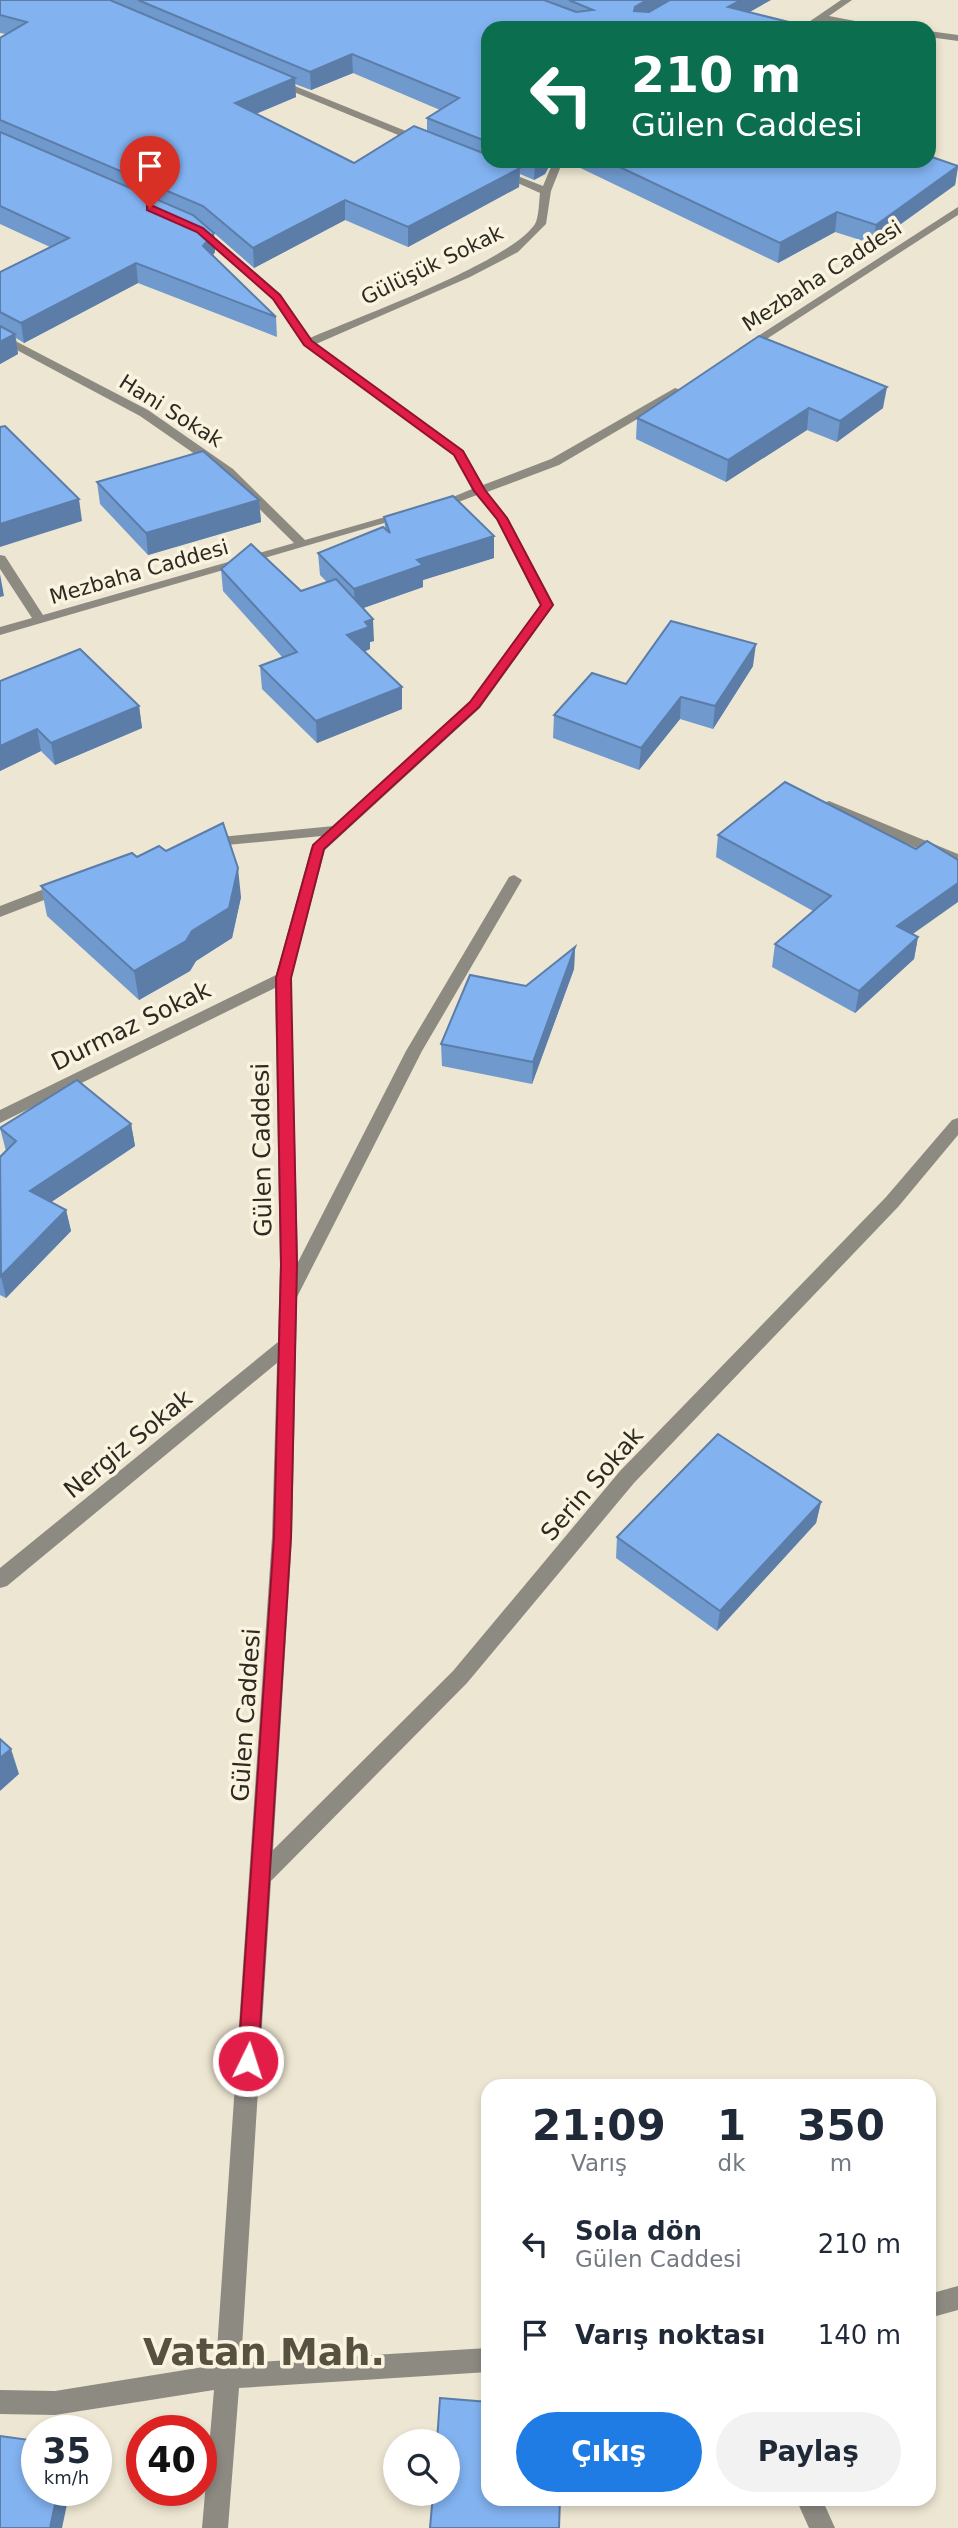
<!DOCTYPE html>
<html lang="tr">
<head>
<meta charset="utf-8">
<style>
  body { margin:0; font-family:"DejaVu Sans",sans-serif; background:#f2f2f3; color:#1f2937; height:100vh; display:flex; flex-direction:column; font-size:26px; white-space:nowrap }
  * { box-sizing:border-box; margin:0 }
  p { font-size:23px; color:#747a83 }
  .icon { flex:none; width:38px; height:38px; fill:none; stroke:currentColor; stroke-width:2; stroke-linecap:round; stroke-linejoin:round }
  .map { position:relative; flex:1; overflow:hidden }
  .sheet { position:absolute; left:481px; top:2079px; width:455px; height:427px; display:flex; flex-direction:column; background:#fff; border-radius:21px; box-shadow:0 4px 10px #0003 }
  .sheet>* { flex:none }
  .banner { position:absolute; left:481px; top:21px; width:455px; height:147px; border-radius:21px; box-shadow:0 4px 10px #0003; background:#0b6e4f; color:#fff; overflow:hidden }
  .fabs { position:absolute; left:383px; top:2429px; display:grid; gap:14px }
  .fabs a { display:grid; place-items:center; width:77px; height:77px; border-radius:50%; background:#fff; box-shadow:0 4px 10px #0003; font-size:35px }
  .speed { position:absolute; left:21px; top:2415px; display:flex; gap:14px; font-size:35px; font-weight:700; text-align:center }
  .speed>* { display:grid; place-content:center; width:91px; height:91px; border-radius:50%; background:#fff; box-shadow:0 4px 10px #0003; line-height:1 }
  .speed small { font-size:18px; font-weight:400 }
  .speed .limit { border:10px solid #d22; background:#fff; color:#111 }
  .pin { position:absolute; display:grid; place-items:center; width:60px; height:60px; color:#fff; margin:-72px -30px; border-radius:50% 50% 50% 0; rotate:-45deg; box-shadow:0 0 7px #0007 }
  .pin .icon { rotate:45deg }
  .me { position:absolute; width:77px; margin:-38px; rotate:4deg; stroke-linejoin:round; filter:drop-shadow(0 0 5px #0008) }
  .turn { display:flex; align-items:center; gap:24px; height:147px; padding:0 35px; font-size:32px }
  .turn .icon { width:91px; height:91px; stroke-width:2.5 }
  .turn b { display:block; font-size:49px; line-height:60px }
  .eta { display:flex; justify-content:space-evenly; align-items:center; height:119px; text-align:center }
  .eta b { font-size:42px; font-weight:800; line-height:49px }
  .button { display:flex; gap:14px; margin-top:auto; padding:14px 35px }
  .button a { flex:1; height:80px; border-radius:42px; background:#1f7ce5; color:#fff; font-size:28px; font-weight:800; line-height:80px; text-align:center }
  .button a+a { background:#f2f2f3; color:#1f2937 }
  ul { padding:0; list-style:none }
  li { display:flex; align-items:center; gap:21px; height:91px; padding:0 35px }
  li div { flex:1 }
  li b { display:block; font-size:26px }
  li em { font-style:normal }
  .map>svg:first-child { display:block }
</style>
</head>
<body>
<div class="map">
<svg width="958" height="2528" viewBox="0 0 958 2528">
  <rect width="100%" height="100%" fill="#ede6d2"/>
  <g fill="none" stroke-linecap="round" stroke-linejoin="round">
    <g fill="#8d8a82" fill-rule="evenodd">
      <path d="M841 0H852L829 16 892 28H868L822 21 811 28H800Z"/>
      <path d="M929 31 958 35V41L929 37Z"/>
      <path d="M275 78 428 140 429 142 420 144 272 83 270 81Z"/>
      <path d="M568 161 561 166 551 191 546 224 518 252 470 277 316 344 463 450 483 485 551 459 675 388 685 391 559 465 487 492 508 518 554 605 480 708 325 850 291 978 298 1262 406 1051 509 877 514 875 522 880 422 1051 297 1297 292 1537 273 1850 453 1671 620 1471 886 1197 952 1120 958 1118V1135L898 1207 634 1483 467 1683 271 1881 241 2363 488 2348V2372L239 2388 228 2528H202L214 2390 55 2415 0 2414V2390L55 2391 216 2365 272 1537 277 1363 7 1586 0 1588V1568L278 1342 280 1265 275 988 0 1123V1110L276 975 311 848 322 836 205 847 198 842 200 839 334 826 470 702 540 605 496 519 477 495 437 510 431 506 472 489 454 455 304 345 273 299 193 230 202 228 281 295 310 338C358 317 510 262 535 224 539 217 539 201 540 193L493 172 502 170 543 186 553 162Z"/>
      <path d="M958 207V215L748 351 738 349Z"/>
      <path d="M0 333 148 410 233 469 305 540 406 511 412 515 0 635V627L32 618 0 569V555L5 556 43 615 294 543 225 475 140 416 0 341Z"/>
      <path d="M829 801 958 854V865L824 809V803Z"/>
      <path d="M65 881 73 886 70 890 0 917V906Z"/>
      <path d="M958 2286V2310L929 2318V2294Z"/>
      <path d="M796 2499H822L835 2528H809Z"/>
    </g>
  </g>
  <g fill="#7099ce" fill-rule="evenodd">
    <path d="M0 0H771L488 28V161H552L545 174 534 180 520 174 519 187 408 247 345 220 254 268 214 233 215 252 213 255 276 317 277 337 138 283 24 343 16 338 18 354 0 364V272L50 247 0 224V38L6 34 0 33ZM353 73 440 110 427 118V131L354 163 256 114 296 97 295 84 311 90Z"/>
    <path d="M569 161H929L958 165V167L955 185 873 244 835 232 778 263 570 163Z"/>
    <path d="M759 336 883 408 837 442 807 430 726 482 636 439 637 418Z"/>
    <path d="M97 482 259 500 261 522 148 555 100 504Z"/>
    <path d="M384 517 494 558 423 580V587L363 608 374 641 370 642V649L364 652 402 709 317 743 262 689 260 666 283 658 223 591 221 569 301 591 327 582 320 575 318 553 385 528Z"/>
    <path d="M753 666 713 729 680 719 639 770 553 738 554 715 626 684Z"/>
    <path d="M0 681 139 706 142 728 55 765 41 751 0 771Z"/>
    <path d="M718 835 918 937 914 959 855 1013 772 967 775 944 813 911 716 857Z"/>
    <path d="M166 851 241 897 232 938 196 961 190 971 139 1000 47 916 41 886 137 857Z"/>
    <path d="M575 947 574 969 532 1084 442 1066 441 1044 526 986Z"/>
    <path d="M131 1124 135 1146 51 1202 66 1210 71 1231 6 1298 0 1295V1157L6 1151 0 1128Z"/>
    <path d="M821 1502 816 1523 717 1631 616 1558 617 1537Z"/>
  </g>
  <g fill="#5b7da8">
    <path d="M647 0H678L634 26 635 7Z"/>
    <path d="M741 0H771L727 25 728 7Z"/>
    <path d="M352 54 353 73 311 90 310 72Z"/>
    <path d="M295 78 296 97 236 122 235 103Z"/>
    <path d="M535 161H552L545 174 534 180Z"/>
    <path d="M958 166 955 185 873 244 876 225Z"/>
    <path d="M520 168 519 187 408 247V227Z"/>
    <path d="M345 200V220L254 268 253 248Z"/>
    <path d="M837 212 835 232 778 263 780 243Z"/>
    <path d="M214 233 215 252 205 266 203 246Z"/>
    <path d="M136 263 138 283 24 343 21 323Z"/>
    <path d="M15 334 18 354 0 364V342Z"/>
    <path d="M887 387 883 408 837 442 840 421Z"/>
    <path d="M809 408 807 430 726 482 728 460Z"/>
    <path d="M79 499 82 521 0 547V524Z"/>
    <path d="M259 500 261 522 148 555 146 533Z"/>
    <path d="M494 536V558L423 580V587L355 611 354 589 417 560Z"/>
    <path d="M0 574 4 596 0 597Z"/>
    <path d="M373 619 374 641 370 642V649L348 657 347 635 365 622Z"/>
    <path d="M756 644 753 666 713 729 715 706Z"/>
    <path d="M402 687V709L317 743 316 721Z"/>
    <path d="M681 697 680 719 639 770 641 748Z"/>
    <path d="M139 706 142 728 55 765 51 743Z"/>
    <path d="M37 729 41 751 0 771V746Z"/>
    <path d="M238 868 241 897 232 938 196 961 190 971 139 1000 134 971Z"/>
    <path d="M958 883V902L893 948 897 926Z"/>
    <path d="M918 937 914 959 855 1013 859 991Z"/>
    <path d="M575 947 574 969 532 1084 533 1062Z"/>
    <path d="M131 1124 135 1146 35 1213 30 1191Z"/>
    <path d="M66 1210 71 1231 6 1298 1 1276Z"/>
    <path d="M821 1502 816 1523 717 1631 720 1611Z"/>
    <path d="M11 1749 19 1774 0 1791V1758Z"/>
    <path d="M58 2490H70L62 2528H50Z"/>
  </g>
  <g fill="#82b2f0" stroke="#5b7da8" stroke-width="2">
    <path d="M0 0H110L295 78 235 103 354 163 414 126 488 155V161H502L520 168 408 227 345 200 253 248 203 206 0 120V38L27 22 0 15Z"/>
    <path d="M138 0H544L576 12 593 10 569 0H647L635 7 634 11 649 12 670 0H741L728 7 813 28H488V142L427 118 459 98 352 54 310 72Z"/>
    <path d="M0 132 193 215 214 233 203 246 276 317 136 263 21 323 0 312V272L69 238 0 206Z"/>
    <path d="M929 156 958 166 876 225 837 212 780 243 607 161H929Z"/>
    <path d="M0 326 15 334 0 342Z"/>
    <path d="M759 336 887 387 840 421 809 408 728 460 637 418Z"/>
    <path d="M5 426 79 499 0 524V427Z"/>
    <path d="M203 451 259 500 146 533 97 482Z"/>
    <path d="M453 496 494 536 417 560 423 565 354 589 318 553 383 527 390 533 384 517Z"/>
    <path d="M251 544 301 591 336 579 373 619 365 622 369 627 347 635 402 687 316 721 260 666 297 652 221 569Z"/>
    <path d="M671 621 756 644 715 706 681 697 641 748 554 715 592 673 626 684Z"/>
    <path d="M80 649 139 706 51 743 37 729 0 746V681Z"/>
    <path d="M785 782 916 849 927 841 958 860V883L897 926 918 937 859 991 775 944 831 896 718 835Z"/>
    <path d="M223 823 238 868 229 908 192 931 186 941 134 971 41 886 132 853 137 857 159 846 166 851Z"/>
    <path d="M575 947 533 1062 441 1044 470 975 526 986Z"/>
    <path d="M77 1080 131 1124 30 1191 66 1210 1 1276 0 1157 16 1141 0 1128Z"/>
    <path d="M718 1434 821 1502 720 1611 617 1537Z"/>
    <path d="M0 1739 11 1749 0 1758Z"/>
    <path d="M440 2398 488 2402V2499H560L559 2528H430L433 2494H448V2441H437Z"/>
    <path d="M0 2436 37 2441V2490H58L50 2528H0Z"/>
  </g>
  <path fill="#e11d48" stroke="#92132f" stroke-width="2" d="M147 206H153L203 228 280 295 312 341 463 451 485 490 507 518 553 605 479 707 324 849 291 978 297 1265 291 1537 258 2061 255 2068 248 2071 241 2068 238 2061 274 1537 281 1265 276 978 313 845 470 702 541 605 497 519 474 491 454 455 304 345 273 299 197 232 147 210Z"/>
  <g text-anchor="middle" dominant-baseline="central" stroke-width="7" stroke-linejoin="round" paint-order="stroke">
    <g font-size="21" fill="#2c2a22" stroke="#faf3df">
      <text transform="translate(432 265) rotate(-26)">Gülüşük Sokak</text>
      <text transform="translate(822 276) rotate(-33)">Mezbaha Caddesi</text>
      <text transform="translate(171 411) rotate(32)">Hani Sokak</text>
      <text transform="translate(139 572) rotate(-16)">Mezbaha Caddesi</text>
    </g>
    <g font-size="24" fill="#2c2a22" stroke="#faf3df">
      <text transform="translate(131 1026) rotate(-26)">Durmaz Sokak</text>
      <text transform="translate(262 1150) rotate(-91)">Gülen Caddesi</text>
      <text transform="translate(128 1444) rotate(-39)">Nergiz Sokak</text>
      <text transform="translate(592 1484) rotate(-49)">Serin Sokak</text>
      <text transform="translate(246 1715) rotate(-86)">Gülen Caddesi</text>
    </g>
    <g font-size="38" font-weight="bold" fill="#565140" stroke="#faf3df">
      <text x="264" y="2352">Vatan Mah.</text>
    </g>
  </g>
</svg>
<div class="fabs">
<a><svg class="icon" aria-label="search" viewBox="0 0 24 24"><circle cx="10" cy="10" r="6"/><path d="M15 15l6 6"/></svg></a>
</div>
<div class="speed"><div>35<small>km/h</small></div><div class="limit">40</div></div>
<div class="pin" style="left:150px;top:208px;background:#d93025"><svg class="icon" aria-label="arrive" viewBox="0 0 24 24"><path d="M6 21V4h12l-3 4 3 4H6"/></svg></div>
<svg class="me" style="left:248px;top:2061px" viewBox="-20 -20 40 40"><circle r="17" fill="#e11d48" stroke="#fff" stroke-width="3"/><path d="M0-11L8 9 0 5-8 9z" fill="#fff"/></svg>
<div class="banner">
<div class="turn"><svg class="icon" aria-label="left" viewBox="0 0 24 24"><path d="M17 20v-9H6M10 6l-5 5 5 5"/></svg><div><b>210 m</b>Gülen Caddesi</div></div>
</div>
<section class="sheet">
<div class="eta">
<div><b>21:09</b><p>Varış</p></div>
<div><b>1</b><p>dk</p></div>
<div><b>350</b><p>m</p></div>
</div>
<ul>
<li><svg class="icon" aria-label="left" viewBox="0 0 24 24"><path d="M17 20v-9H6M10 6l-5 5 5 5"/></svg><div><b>Sola dön</b><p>Gülen Caddesi</p></div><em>210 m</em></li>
<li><svg class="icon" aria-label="arrive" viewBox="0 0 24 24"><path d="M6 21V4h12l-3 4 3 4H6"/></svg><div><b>Varış noktası</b></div><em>140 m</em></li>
</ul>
<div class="button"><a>Çıkış</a><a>Paylaş</a></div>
</section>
</div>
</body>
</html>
